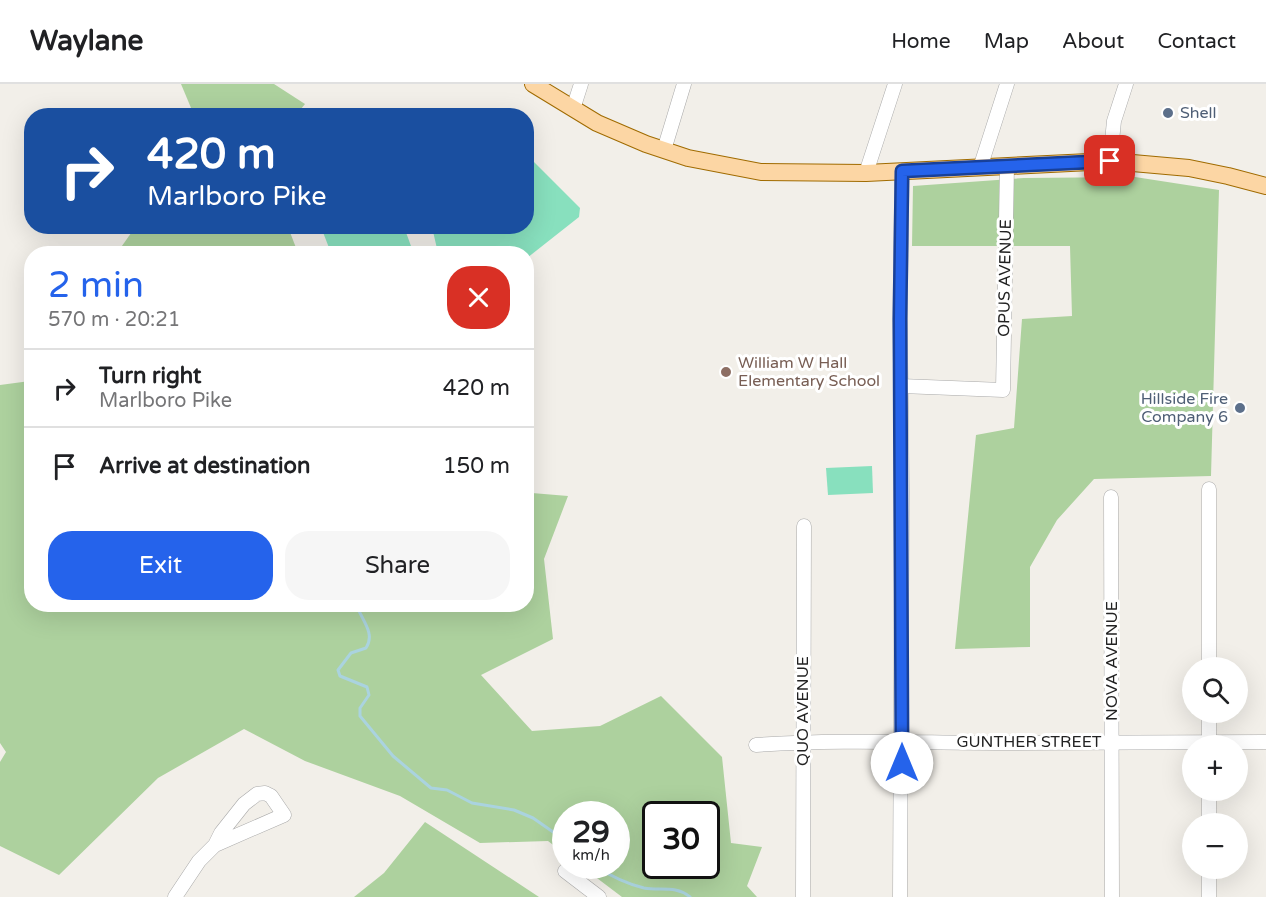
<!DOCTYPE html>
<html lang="en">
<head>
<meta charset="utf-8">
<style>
  body { margin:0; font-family:"Varela Round",sans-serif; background:#f6f6f6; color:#202124; height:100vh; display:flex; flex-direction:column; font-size:22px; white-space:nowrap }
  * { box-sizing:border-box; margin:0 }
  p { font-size:20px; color:#757577 }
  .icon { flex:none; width:33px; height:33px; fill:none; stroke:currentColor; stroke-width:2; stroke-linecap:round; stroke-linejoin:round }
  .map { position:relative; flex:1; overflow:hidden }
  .sheet { position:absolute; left:24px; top:162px; width:510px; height:366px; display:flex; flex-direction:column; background:#fff; border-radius:24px; box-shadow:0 6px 24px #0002 }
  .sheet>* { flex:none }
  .banner { position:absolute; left:24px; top:24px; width:510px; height:126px; border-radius:24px; box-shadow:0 6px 24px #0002; background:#1a4fa0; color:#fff; overflow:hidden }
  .buttons { position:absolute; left:1182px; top:573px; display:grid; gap:12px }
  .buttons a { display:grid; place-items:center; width:66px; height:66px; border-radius:50%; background:#fff; box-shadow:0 6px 24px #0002; font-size:30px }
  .speed { position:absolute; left:552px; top:717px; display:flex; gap:12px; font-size:30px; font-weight:700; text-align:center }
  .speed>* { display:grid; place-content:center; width:78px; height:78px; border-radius:50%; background:#fff; box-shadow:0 6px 24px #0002; line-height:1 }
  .speed small { font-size:15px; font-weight:400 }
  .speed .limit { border:3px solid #111; border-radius:9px; background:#fff; color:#111 }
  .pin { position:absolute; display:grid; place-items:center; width:51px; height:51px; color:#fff; margin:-26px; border-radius:12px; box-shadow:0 3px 9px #0006 }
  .me { position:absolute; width:66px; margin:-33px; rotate:0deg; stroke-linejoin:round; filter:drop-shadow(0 0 4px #0008) }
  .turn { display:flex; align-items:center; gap:21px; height:126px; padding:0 24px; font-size:27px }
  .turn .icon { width:78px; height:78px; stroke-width:2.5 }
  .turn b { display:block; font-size:42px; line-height:51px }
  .round { display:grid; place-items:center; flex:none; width:63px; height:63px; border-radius:24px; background:#f6f6f6 }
  .summary { display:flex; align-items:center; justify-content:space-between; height:102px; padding:0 24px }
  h1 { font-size:36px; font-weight:600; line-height:45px; color:#2563eb }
  .action { display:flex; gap:12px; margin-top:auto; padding:12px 24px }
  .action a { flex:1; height:69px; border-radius:24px; background:#2563eb; color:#fff; font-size:24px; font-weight:600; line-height:69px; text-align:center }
  .action a+a { background:#f6f6f6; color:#202124 }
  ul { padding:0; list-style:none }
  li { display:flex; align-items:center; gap:18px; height:78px; padding:0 24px; border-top:2px solid #e0e0e0 }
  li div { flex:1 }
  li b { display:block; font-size:22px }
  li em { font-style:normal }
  header { display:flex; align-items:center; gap:36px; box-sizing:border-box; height:84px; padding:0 30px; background:#fff; border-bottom:2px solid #e0e0e0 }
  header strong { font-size:28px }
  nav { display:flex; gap:33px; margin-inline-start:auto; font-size:21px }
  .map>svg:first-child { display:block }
</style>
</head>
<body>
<header>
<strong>Waylane</strong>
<nav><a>Home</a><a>Map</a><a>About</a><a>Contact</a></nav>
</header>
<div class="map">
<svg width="1266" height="813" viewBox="0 0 1266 813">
  <rect width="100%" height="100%" fill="#f2efe9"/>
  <g fill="#add19e" fill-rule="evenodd">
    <path d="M181 0H274L305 20 296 31H194Z"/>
    <path d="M1135 93 1219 106 1211 392 1094 395 1057 436 1030 483V563L955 565 976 351 1014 344 1022 235 1072 232 1070 162H912L913 102 1024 94Z"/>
    <path d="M136 142 288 143 298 169H117Z"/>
    <path d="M31 295 32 520H526L527 405 532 409 568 412 544 475 553 555 481 591 532 647 600 642 661 612 722 673 731 759 762 763 747 802 757 813H622L581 782H616V730H566L565 770 548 757 480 759 400 712 305 677 244 645 158 694 59 791 0 762V678L6 668 0 659V301L30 297ZM706 730V782H656V730Z"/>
    <path d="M425 738 539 813H354L384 789Z"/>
  </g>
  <g fill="#88e0be">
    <path d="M527 71 580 124 579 133 527 174 526 170 438 169 432 143 526 142Z"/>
    <path d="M321 143H404L411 162 390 169H331Z"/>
    <path d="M872 382 873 409 828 411 826 384Z"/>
  </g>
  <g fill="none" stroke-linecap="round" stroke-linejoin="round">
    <g stroke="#aad3df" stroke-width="3">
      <path d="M356 520C361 535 376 549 366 564L351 569 338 586 340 592 367 603 369 611 360 624V632L393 672 431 704 447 706 472 719 514 726 533 734 566 757"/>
      <path d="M595 782C609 791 627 800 644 804 660 807 676 801 690 813"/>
    </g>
    <g stroke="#a9a9a9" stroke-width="15">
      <g id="minor">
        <path d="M573 25 581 0"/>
        <path d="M664 66 684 0"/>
        <path d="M1110 77 1114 37 1126 0"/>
        <path d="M980 84 1007 0"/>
        <path d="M866 89 895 0"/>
        <path d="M901 302 1003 306 1007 82"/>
        <path d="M1209 405V584"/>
        <path d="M1111 413 1112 813"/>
        <path d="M1209 628V662"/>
        <path d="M756 661C838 655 920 659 1002 659 1090 659 1178 658 1266 658"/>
        <path d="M1209 740V706"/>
        <path d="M565 787 599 813"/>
        <path d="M175 813 199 777 215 761 221 749 244 720 257 710 265 709 271 712 284 731 215 761"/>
        <path d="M803 813 804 442"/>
        <path d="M900 813 902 408 900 235 902 87"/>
        <path d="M1209 813V784"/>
      </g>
    </g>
    <g stroke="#a06b00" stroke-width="18">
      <path id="major" d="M533 0 597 39 646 60 688 74 761 88 866 89 1110 77 1189 84 1228 92 1266 102"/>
    </g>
    <use href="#minor" stroke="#fff" stroke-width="14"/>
    <use href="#major" stroke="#fcd6a4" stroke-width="16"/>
  </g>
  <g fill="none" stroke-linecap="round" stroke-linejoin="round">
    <g stroke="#184099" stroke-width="15">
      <path id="route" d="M902 679 900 235 902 87 1110 77"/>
    </g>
    <use href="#route" stroke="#2563eb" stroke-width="10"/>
  </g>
  <g fill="#5c6f8a" stroke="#fff" stroke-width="2">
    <circle cx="1168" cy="29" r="6"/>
    <circle cx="1240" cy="324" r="6"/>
  </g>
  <circle fill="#8d6e63" stroke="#fff" stroke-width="2" cx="726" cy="288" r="6"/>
  <g text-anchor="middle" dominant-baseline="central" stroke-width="6" stroke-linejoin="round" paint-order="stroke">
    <g font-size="16" fill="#4e5e75" stroke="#fff" text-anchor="start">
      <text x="1180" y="29">Shell</text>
      <text x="1228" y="315" text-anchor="end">Hillside Fire<tspan x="1228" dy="18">Company 6</tspan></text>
    </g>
    <g font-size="16" fill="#222" stroke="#fff">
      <text transform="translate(1005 194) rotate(-89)">OPUS AVENUE</text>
      <text transform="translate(1112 577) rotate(-90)">NOVA AVENUE</text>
      <text transform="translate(803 627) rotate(-90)">QUO AVENUE</text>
      <text x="1029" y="658">GUNTHER STREET</text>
    </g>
    <g font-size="16" fill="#785e54" stroke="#fff" text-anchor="start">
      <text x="738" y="279">William W Hall<tspan x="738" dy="18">Elementary School</tspan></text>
    </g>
  </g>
</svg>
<div class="buttons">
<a><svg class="icon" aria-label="search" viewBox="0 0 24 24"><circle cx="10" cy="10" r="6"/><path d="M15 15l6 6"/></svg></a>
<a>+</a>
<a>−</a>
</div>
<div class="speed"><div>29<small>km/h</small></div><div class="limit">30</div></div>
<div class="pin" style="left:1110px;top:77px;background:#d93025"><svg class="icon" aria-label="arrive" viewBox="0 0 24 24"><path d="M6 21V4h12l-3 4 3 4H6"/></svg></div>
<svg class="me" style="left:902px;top:679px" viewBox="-20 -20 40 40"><circle r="19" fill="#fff"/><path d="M0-13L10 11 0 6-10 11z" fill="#2563eb"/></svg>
<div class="banner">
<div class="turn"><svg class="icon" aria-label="right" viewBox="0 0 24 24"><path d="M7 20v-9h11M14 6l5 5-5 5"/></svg><div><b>420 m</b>Marlboro Pike</div></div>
</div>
<section class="sheet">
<div class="summary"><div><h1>2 min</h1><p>570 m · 20:21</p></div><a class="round" style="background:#d93025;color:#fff"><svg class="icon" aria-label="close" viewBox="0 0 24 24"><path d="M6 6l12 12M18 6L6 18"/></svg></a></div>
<ul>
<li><svg class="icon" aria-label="right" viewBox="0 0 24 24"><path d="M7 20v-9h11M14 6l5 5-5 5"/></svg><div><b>Turn right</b><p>Marlboro Pike</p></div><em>420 m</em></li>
<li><svg class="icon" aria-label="arrive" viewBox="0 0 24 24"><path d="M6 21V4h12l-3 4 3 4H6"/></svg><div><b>Arrive at destination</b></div><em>150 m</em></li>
</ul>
<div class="action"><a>Exit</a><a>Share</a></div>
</section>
</div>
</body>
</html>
